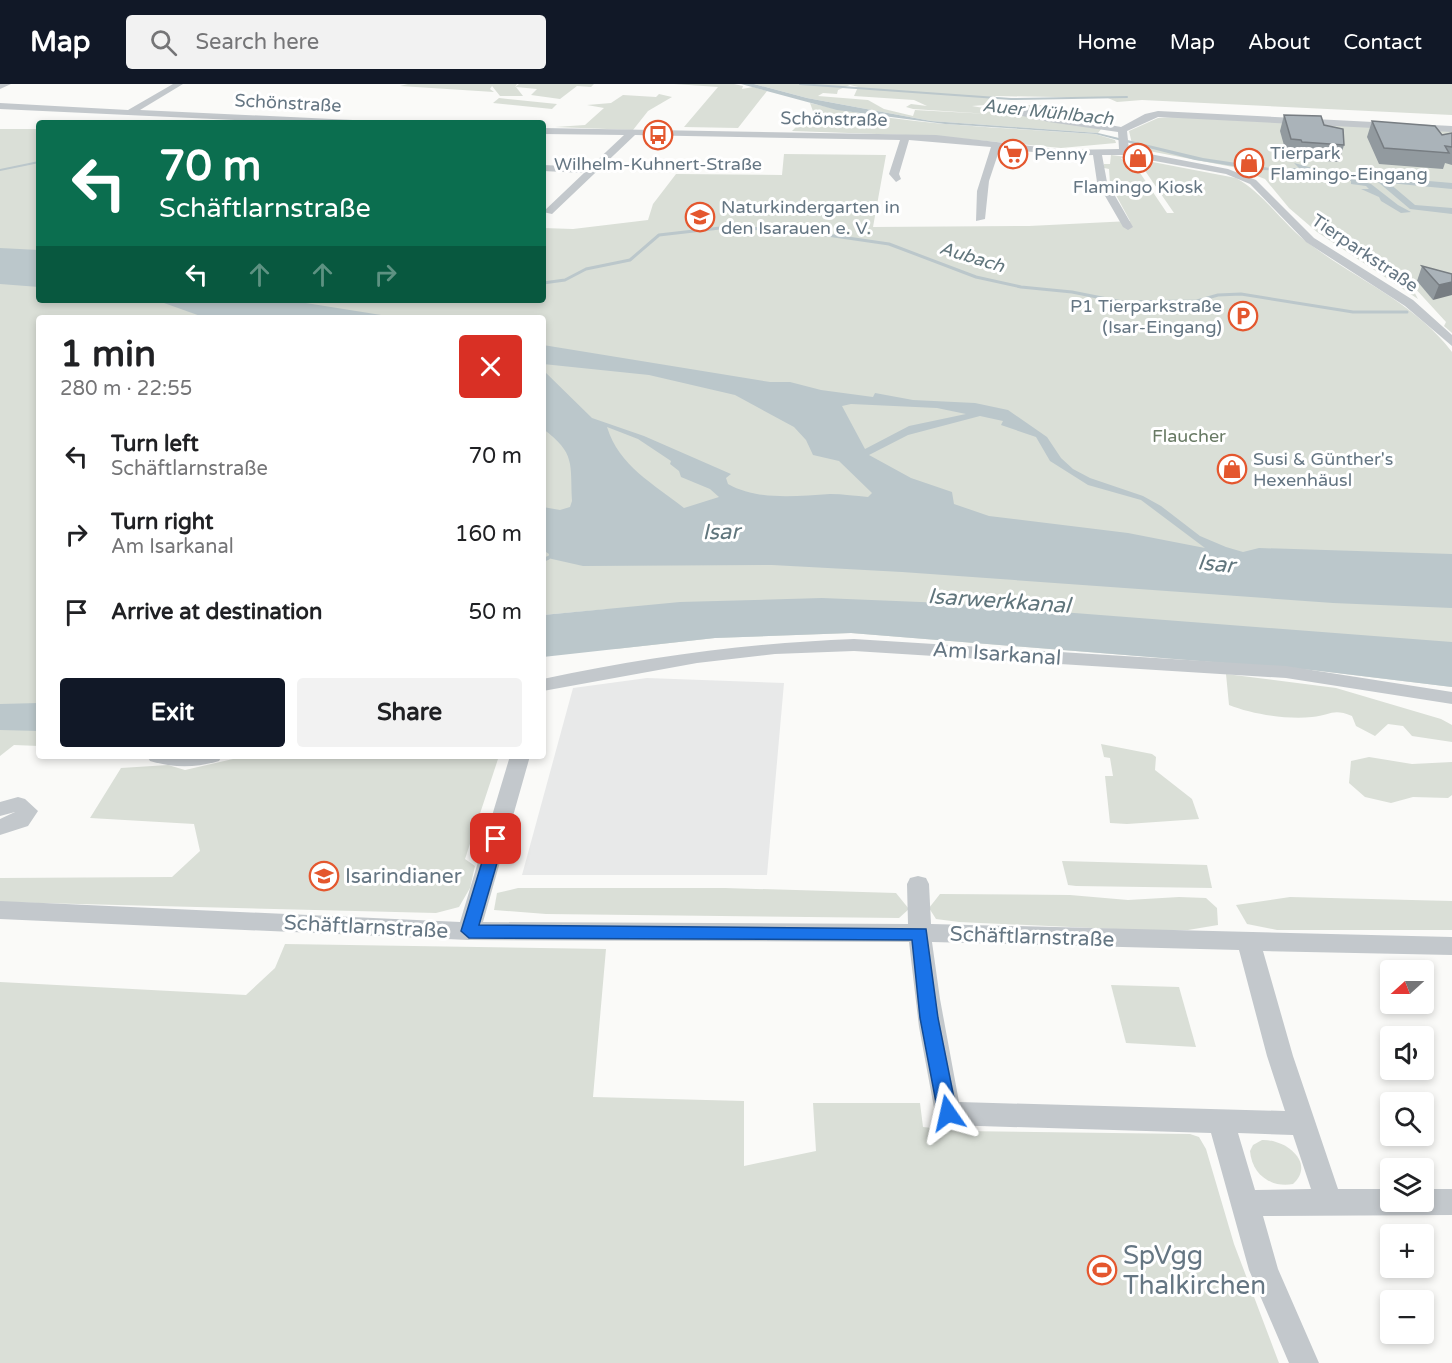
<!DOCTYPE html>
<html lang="en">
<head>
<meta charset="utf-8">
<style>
  body { margin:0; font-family:"Varela Round",sans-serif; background:#f2f2f2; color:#202124; height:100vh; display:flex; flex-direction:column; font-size:22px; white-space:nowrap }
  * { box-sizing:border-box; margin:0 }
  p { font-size:20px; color:#757577 }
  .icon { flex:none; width:33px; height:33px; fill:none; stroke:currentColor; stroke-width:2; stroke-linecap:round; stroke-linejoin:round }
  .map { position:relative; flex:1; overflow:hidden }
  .panel { position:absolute; left:36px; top:231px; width:510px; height:444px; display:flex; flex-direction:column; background:#fff; border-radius:6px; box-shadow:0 3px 9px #0003 }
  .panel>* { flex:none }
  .hud { position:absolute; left:36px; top:36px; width:510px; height:183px; border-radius:6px; box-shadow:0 3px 9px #0003; background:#0b6e4f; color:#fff; overflow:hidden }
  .needle { width:39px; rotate:249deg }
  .buttons { position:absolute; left:1380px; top:876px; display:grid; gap:12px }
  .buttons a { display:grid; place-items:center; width:54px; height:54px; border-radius:6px; background:#fff; box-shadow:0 3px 9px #0003; font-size:30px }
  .pin { position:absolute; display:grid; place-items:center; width:51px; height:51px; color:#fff; margin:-26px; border-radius:12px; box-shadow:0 3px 9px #0006 }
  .me { position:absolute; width:66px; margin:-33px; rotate:349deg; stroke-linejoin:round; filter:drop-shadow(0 0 4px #0008) }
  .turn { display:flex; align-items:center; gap:21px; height:126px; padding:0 24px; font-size:27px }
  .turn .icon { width:78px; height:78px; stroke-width:2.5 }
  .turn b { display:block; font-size:42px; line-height:51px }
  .lanes { display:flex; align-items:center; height:57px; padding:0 24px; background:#0003; justify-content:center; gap:30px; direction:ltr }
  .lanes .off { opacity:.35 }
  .round { display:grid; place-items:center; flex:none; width:63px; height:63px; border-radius:6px; background:#f2f2f2 }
  .overview { display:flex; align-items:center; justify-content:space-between; height:102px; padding:0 24px }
  h1 { font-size:36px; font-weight:700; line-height:45px }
  .button { display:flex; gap:12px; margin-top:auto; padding:12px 24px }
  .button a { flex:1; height:69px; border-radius:6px; background:#111827; color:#fff; font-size:24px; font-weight:700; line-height:69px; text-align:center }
  .button a+a { background:#f2f2f2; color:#202124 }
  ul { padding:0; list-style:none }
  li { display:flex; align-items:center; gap:18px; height:78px; padding:0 24px }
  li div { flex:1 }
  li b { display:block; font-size:22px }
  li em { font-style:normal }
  header { display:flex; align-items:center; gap:36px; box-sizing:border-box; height:84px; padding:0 30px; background:#111827; color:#fff }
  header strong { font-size:28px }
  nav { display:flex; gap:33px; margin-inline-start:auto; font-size:21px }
  .search { width:420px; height:54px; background:#f2f2f2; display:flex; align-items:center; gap:15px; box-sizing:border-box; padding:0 21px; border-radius:6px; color:#757577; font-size:22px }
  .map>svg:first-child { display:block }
</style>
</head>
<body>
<header>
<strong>Map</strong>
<div class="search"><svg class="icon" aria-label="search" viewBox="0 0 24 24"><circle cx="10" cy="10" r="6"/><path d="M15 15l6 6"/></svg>Search here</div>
<nav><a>Home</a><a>Map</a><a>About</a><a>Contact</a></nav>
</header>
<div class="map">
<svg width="1452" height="1279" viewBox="0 0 1452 1279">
  <rect width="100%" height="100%" fill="#fafaf8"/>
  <path fill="#e8e9e9" d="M647 594 784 599 767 791H522L573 604Z"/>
  <g fill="#dadfd7" fill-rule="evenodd">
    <path d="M408 0H517L515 3 519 0H594L591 3 577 2 560 15 531 11 537 5 516 3 523 12H500L492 2 490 5 494 8 400 2Z"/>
    <path d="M674 0H734L743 2 742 5 753 3 767 7 738 44 684 43 718 3Z"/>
    <path d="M754 0H1452V31L1142 16 1117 18 1108 14 996 12 991 15 997 17V20L972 22 1007 28 993 31 1012 29 1102 44 1098 49 931 37 807 14ZM850 1 858 3 854 12 914 16 927 22 911 20 906 23 913 25 989 30 915 26 913 32 884 25 868 16 818 12 823 9 837 10 838 6Z"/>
    <path d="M659 10 672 13 648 27 633 46 555 43 585 41 604 24 587 21 611 19 623 11 656 13Z"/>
    <path d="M499 14 557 20 552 25 493 19Z"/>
    <path d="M810 19C903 42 1000 43 1095 50L1115 56 1116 59 1061 64 934 52 792 47 800 39 823 36 814 30Z"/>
    <path d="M1027 21H1050L1063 28 1106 32 1105 42 1017 25Z"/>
    <path d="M1173 33 1452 47V249L1444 242 1446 238 1413 202H1411L1418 215 1317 148 1289 124 1265 95 1233 83 1133 64 1129 47 1158 34Z"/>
    <path d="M0 45H39V216H543V144L573 145 648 136 653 120 676 90 782 91 784 70 886 71 873 143 1029 142 1130 137 1110 100 1109 85 1104 84V80H1110L1111 71 1127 73 1121 74 1127 81 1136 83 1167 129H1174L1137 75 1236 94C1265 110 1284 142 1311 161 1359 197 1415 219 1452 268V603L1312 586 851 549 715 554 616 565 609 525 543 531V234H39V662L14 661 0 672Z"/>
    <path d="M1226 590 1336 604 1441 635 1452 641V658L1412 652 1403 642 1388 640 1375 652 1356 642 1352 632C1333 624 1331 631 1312 633 1288 636 1251 630 1229 621Z"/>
    <path d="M1101 660 1152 670 1156 673 1155 686 1192 715 1199 735 1127 740 1110 739 1105 692H1113L1110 674 1104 673Z"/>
    <path d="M246 672H499L465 775 475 782 470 804 459 823 436 829 0 818V794L172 793 200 767 194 740 90 734 121 684 168 681 185 686Z"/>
    <path d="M1369 673 1412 680 1452 678V711L1448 714 1413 713 1391 719 1365 713 1349 699 1351 677Z"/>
    <path d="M1062 777 1207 781 1212 804 1076 802 1068 801Z"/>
    <path d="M518 804H725L896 809 909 825 899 834 546 830 494 826 497 809Z"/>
    <path d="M940 810 1070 811 1128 816 1179 813 1206 814 1217 824 1218 841 1188 846H1136L959 838 936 835 929 824Z"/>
    <path d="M1290 813 1452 817V846H1277L1247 840 1236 821Z"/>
    <path d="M285 860 606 865 593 1013 744 1017V1082L816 1067 813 1019H920L923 1043 961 1047 1190 1050 1199 1053 1206 1065 1234 1160 1279 1279H0V898L246 911 275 884Z"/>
    <path d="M1111 901 1179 903 1196 963 1126 959Z"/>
    <path d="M1262 1056C1286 1055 1316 1079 1293 1100 1270 1104 1252 1090 1250 1067L1253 1061Z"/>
  </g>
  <g fill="#bbc7cb" fill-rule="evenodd">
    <path d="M741 0H754L807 14 931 37 1098 49 1203 74 1270 84H1299L1294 79 1298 80 1371 100 1398 121 1411 128 1401 129 1381 117 1379 113 1361 105H1369L1366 102 1351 100V97L1320 87 1258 86 1195 76 1095 50 945 40 837 26Z"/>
    <path d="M0 164 39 166V203L0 200Z"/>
    <path d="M145 216H287L400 234H206L164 219Z"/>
    <path d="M543 261 770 298H790L821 306 873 313 875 309 913 316 975 319 1008 326 1047 353 1061 374 1073 385 1090 394 1143 412 1161 422 1200 452 1226 463 1243 468 1259 464 1452 470V524L1333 519 902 488 772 481 583 482 552 475 548 474 549 470 543 466V423L560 426 570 423 572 417C570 380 576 369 543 345V286L592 334 644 352 731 390 726 394 728 400C758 417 797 412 830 410 843 410 856 412 868 413L872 409 839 377 813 371 806 356 794 343 735 311 649 291 543 280ZM851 320 937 324 966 330 909 342 865 365 842 322ZM980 332 1003 337 1001 341 1036 353 1050 377 1088 401 1141 416 1205 464 1128 449 989 432 954 420 952 408 911 394 869 371 908 351ZM607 343 638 355 671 377 670 380 679 387 681 393 710 405 719 413 684 424C654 400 619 382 607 343Z"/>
    <path d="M822 514 945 519 1452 558V603L1312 586 851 549 715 554 543 573V531L680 518Z"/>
    <path d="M39 619V647L0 646V620Z"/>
  </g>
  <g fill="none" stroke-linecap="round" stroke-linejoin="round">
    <g stroke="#bbc7cb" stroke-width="2">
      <path d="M800 0 1011 15 1127 13"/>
      <path d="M0 86 39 78"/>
    </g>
    <path stroke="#bbc7cb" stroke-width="3" d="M543 199 565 196 586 185 630 176 659 151 720 144 786 145 889 160 976 193 1021 203 1072 208 1122 218 1197 217 1218 211 1241 210 1353 228H1407"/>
    <path stroke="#bbc7cb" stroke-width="4" d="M543 476 548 474"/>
    <path fill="#bbc7cb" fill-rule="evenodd" d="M1316 84 1335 89 1452 99V105L1389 99 1415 121 1452 124V130L1410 125 1378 98 1334 93 1316 88Z"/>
    <g fill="#c3c8cc" fill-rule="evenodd">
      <path d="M0 0H11L0 5Z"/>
      <path d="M173 0H183L140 26 353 36 357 39H298L0 25V19L128 26Z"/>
      <path d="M994 20 1121 43 1145 30 1158 27 1452 42V48L1158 33 1127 47 1129 66 1228 85 1256 96 1314 154 1413 216 1452 251V262L1405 222 1306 158 1250 100 1226 90 1122 71H1102L1107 98 1133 143 1128 146 1123 143 1097 98 1093 71 1065 72 1000 64 989 97 985 135 976 137 977 107 991 63 909 56 899 90 901 95 896 98 889 90 900 56 635 51 552 130 543 128 584 89 543 87V81L590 83 624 51 543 50V44L936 51 1065 66 1119 65 1118 48 1049 38 991 25Z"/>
      <path d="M854 555 1286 582 1452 608V620L1286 594 854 567 775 570 697 579 543 607V595C646 573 749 559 854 555Z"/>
      <path d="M147 672H222L219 677C195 684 174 684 150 677Z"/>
      <path d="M510 672H530L483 838 908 840 907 800 910 794 918 792 926 794 929 800 931 840 1452 853V871L1263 867 1293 972 1338 1105H1390V1118H1424V1105H1452V1131L1263 1132 1278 1185 1319 1279H1289L1249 1186 1211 1049 948 1041 939 1037 935 1029 919 943 909 858 469 856 0 835V817L460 838ZM932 858 1239 866 1267 972 1285 1027 959 1018 940 915ZM1238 1049 1293 1051 1311 1105 1255 1106Z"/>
      <path d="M18 713 25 715 38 727 28 742 0 751V735L15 728 0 732V718Z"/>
    </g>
  </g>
  <g fill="#929a9f">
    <path d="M1284 31 1324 41 1344 61 1339 78 1297 75V73L1287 72 1280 47Z"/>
    <path d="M1372 37 1442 51 1452 49V81L1445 79 1443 85 1379 80 1367 53Z"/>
    <path d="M1422 182 1452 190 1433 216 1417 197Z"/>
  </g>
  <path fill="#777d82" d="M1452 198V211L1433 216 1439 201Z"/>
  <g fill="#aab3b9" stroke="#777d82" stroke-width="1.5">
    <path d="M1284 31 1321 32 1324 41 1343 45 1344 61 1302 58 1301 56 1291 55Z"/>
    <path d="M1372 37 1435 42 1442 51 1452 49V63L1445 62 1449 69 1384 64Z"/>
    <path d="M1422 182 1452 190V198L1439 201Z"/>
  </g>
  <path fill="#1a73e8" stroke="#114b97" stroke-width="1.5" d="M496 749 504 755 479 841 926 845 938 934 957 1029 954 1035 948 1037 941 1035 938 1029 920 934 912 856 469 854 461 847 489 755Z"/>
  <defs>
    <g id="bus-ring" transform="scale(1.5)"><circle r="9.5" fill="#fff" stroke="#e4572e" stroke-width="1.5"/><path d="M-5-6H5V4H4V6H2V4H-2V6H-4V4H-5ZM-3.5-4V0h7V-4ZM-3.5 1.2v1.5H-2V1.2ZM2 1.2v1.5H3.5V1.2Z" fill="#e4572e"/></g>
    <g id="supermarket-ring" transform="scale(1.5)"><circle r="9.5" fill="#fff" stroke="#e4572e" stroke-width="1.5"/><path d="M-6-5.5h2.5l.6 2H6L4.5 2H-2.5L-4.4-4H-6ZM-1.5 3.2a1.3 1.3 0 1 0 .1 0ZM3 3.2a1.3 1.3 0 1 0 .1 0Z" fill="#e4572e"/></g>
    <g id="shop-ring" transform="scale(1.5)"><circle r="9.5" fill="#fff" stroke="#e4572e" stroke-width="1.5"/><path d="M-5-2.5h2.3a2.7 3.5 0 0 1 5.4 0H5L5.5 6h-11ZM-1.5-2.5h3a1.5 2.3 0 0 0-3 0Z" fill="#e4572e"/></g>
    <g id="school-ring" transform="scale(1.5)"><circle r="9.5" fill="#fff" stroke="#e4572e" stroke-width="1.5"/><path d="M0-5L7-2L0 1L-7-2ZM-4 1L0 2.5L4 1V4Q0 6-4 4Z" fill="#e4572e"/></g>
    <g id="parking-ring" transform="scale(1.5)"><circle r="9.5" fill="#fff" stroke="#e4572e" stroke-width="1.5"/><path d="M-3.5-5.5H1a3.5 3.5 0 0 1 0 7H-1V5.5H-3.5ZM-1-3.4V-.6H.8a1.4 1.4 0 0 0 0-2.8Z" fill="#e4572e"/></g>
    <g id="stadium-ring" transform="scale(1.5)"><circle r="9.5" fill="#fff" stroke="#e4572e" stroke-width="1.5"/><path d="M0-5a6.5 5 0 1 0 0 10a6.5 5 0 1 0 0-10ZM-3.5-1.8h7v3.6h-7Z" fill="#e4572e"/></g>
  </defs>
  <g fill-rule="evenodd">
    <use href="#bus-ring" x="658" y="51"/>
    <use href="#supermarket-ring" x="1013" y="70"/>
    <use href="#shop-ring" x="1138" y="74"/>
    <use href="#shop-ring" x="1249" y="79"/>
    <use href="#school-ring" x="700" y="133"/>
    <use href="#parking-ring" x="1243" y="232"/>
    <use href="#shop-ring" x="1232" y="385"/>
    <use href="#school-ring" x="324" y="792"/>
    <use href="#stadium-ring" x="1102" y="1186"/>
  </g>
  <g text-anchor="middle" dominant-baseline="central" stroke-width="6" stroke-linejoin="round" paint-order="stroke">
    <g font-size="18" fill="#657683" stroke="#fff">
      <text transform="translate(288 19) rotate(3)">Schönstraße</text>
      <text transform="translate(834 35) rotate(1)">Schönstraße</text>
      <text transform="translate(1365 169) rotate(34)">Tierparkstraße</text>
    </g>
    <g font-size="18" font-style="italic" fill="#60757c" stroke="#fff">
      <text transform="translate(1048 28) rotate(6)">Auer Mühlbach</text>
      <text transform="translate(972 173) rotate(17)">Aubach</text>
    </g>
    <g font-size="18" fill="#657683" stroke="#fff" text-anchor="start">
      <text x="1270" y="69">Tierpark<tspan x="1270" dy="21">Flamingo-Eingang</tspan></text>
      <text x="1034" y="70">Penny</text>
      <text x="658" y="80" text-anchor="middle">Wilhelm-Kuhnert-Straße</text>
      <text x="1138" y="103" text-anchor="middle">Flamingo Kiosk</text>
      <text x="721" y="123">Naturkindergarten in<tspan x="721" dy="21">den Isarauen e. V.</tspan></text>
      <text x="1222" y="222" text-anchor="end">P1 Tierparkstraße<tspan x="1222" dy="21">(Isar-Eingang)</tspan></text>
      <text x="1253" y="375">Susi &amp; Günther's<tspan x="1253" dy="21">Hexenhäusl</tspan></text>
    </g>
    <g font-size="18" fill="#687a64" stroke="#fff">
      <text x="1189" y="352">Flaucher</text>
    </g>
    <g font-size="21" fill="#657683" stroke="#fff">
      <text transform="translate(997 570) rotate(4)">Am Isarkanal</text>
      <text transform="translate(366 843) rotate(3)">Schäftlarnstraße</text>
      <text transform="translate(1032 853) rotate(2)">Schäftlarnstraße</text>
    </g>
    <g font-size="21" fill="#657683" stroke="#fff" text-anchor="start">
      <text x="345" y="792">Isarindianer</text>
    </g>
    <g font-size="22" font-style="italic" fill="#60757c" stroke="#fff">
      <text transform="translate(721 448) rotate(-1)">Isar</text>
      <text transform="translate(1216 480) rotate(6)">Isar</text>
      <text transform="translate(999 517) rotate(4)">Isarwerkkanal</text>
    </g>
    <g font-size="26" fill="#657683" stroke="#fff" text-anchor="start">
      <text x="1123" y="1171">SpVgg<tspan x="1123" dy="30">Thalkirchen</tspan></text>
    </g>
  </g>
</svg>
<div class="buttons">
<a><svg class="needle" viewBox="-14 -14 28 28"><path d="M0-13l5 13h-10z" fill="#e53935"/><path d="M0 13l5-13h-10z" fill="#757577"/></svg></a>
<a><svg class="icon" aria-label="sound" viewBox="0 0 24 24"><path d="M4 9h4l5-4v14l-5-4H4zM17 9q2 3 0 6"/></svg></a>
<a><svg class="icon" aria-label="search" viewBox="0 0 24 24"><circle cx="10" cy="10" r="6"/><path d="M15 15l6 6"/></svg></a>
<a><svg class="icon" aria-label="layers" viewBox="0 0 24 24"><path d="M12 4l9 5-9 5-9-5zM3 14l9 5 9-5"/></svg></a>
<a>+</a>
<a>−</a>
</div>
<div class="pin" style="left:496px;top:755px;background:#d93025"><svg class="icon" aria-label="arrive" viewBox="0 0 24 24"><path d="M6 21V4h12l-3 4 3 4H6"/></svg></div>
<svg class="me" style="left:948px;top:1029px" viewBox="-20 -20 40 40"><path d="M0-17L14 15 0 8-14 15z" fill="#1a73e8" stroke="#fff" stroke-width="4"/></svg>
<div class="hud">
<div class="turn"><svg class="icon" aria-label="left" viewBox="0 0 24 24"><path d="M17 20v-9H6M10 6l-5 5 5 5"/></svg><div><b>70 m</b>Schäftlarnstraße</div></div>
<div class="lanes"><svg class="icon" aria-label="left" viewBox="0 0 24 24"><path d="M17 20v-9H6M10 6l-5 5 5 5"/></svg><svg class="icon off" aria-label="ahead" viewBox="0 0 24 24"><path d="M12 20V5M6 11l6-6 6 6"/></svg><svg class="icon off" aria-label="ahead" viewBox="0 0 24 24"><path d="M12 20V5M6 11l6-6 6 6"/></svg><svg class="icon off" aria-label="right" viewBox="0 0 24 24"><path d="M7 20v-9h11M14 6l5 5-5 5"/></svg></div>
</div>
<section class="panel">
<div class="overview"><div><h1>1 min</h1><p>280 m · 22:55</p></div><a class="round" style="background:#d93025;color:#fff"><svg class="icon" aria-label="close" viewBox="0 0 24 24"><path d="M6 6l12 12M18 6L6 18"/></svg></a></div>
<ul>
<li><svg class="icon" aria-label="left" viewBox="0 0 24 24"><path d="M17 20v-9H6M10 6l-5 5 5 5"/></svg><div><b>Turn left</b><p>Schäftlarnstraße</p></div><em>70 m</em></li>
<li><svg class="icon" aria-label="right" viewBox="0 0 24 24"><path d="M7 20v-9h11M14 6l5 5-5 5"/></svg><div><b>Turn right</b><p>Am Isarkanal</p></div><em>160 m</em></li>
<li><svg class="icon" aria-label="arrive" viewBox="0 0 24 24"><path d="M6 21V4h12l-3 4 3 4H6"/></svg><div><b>Arrive at destination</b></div><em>50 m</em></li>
</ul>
<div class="button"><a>Exit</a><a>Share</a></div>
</section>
</div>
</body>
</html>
